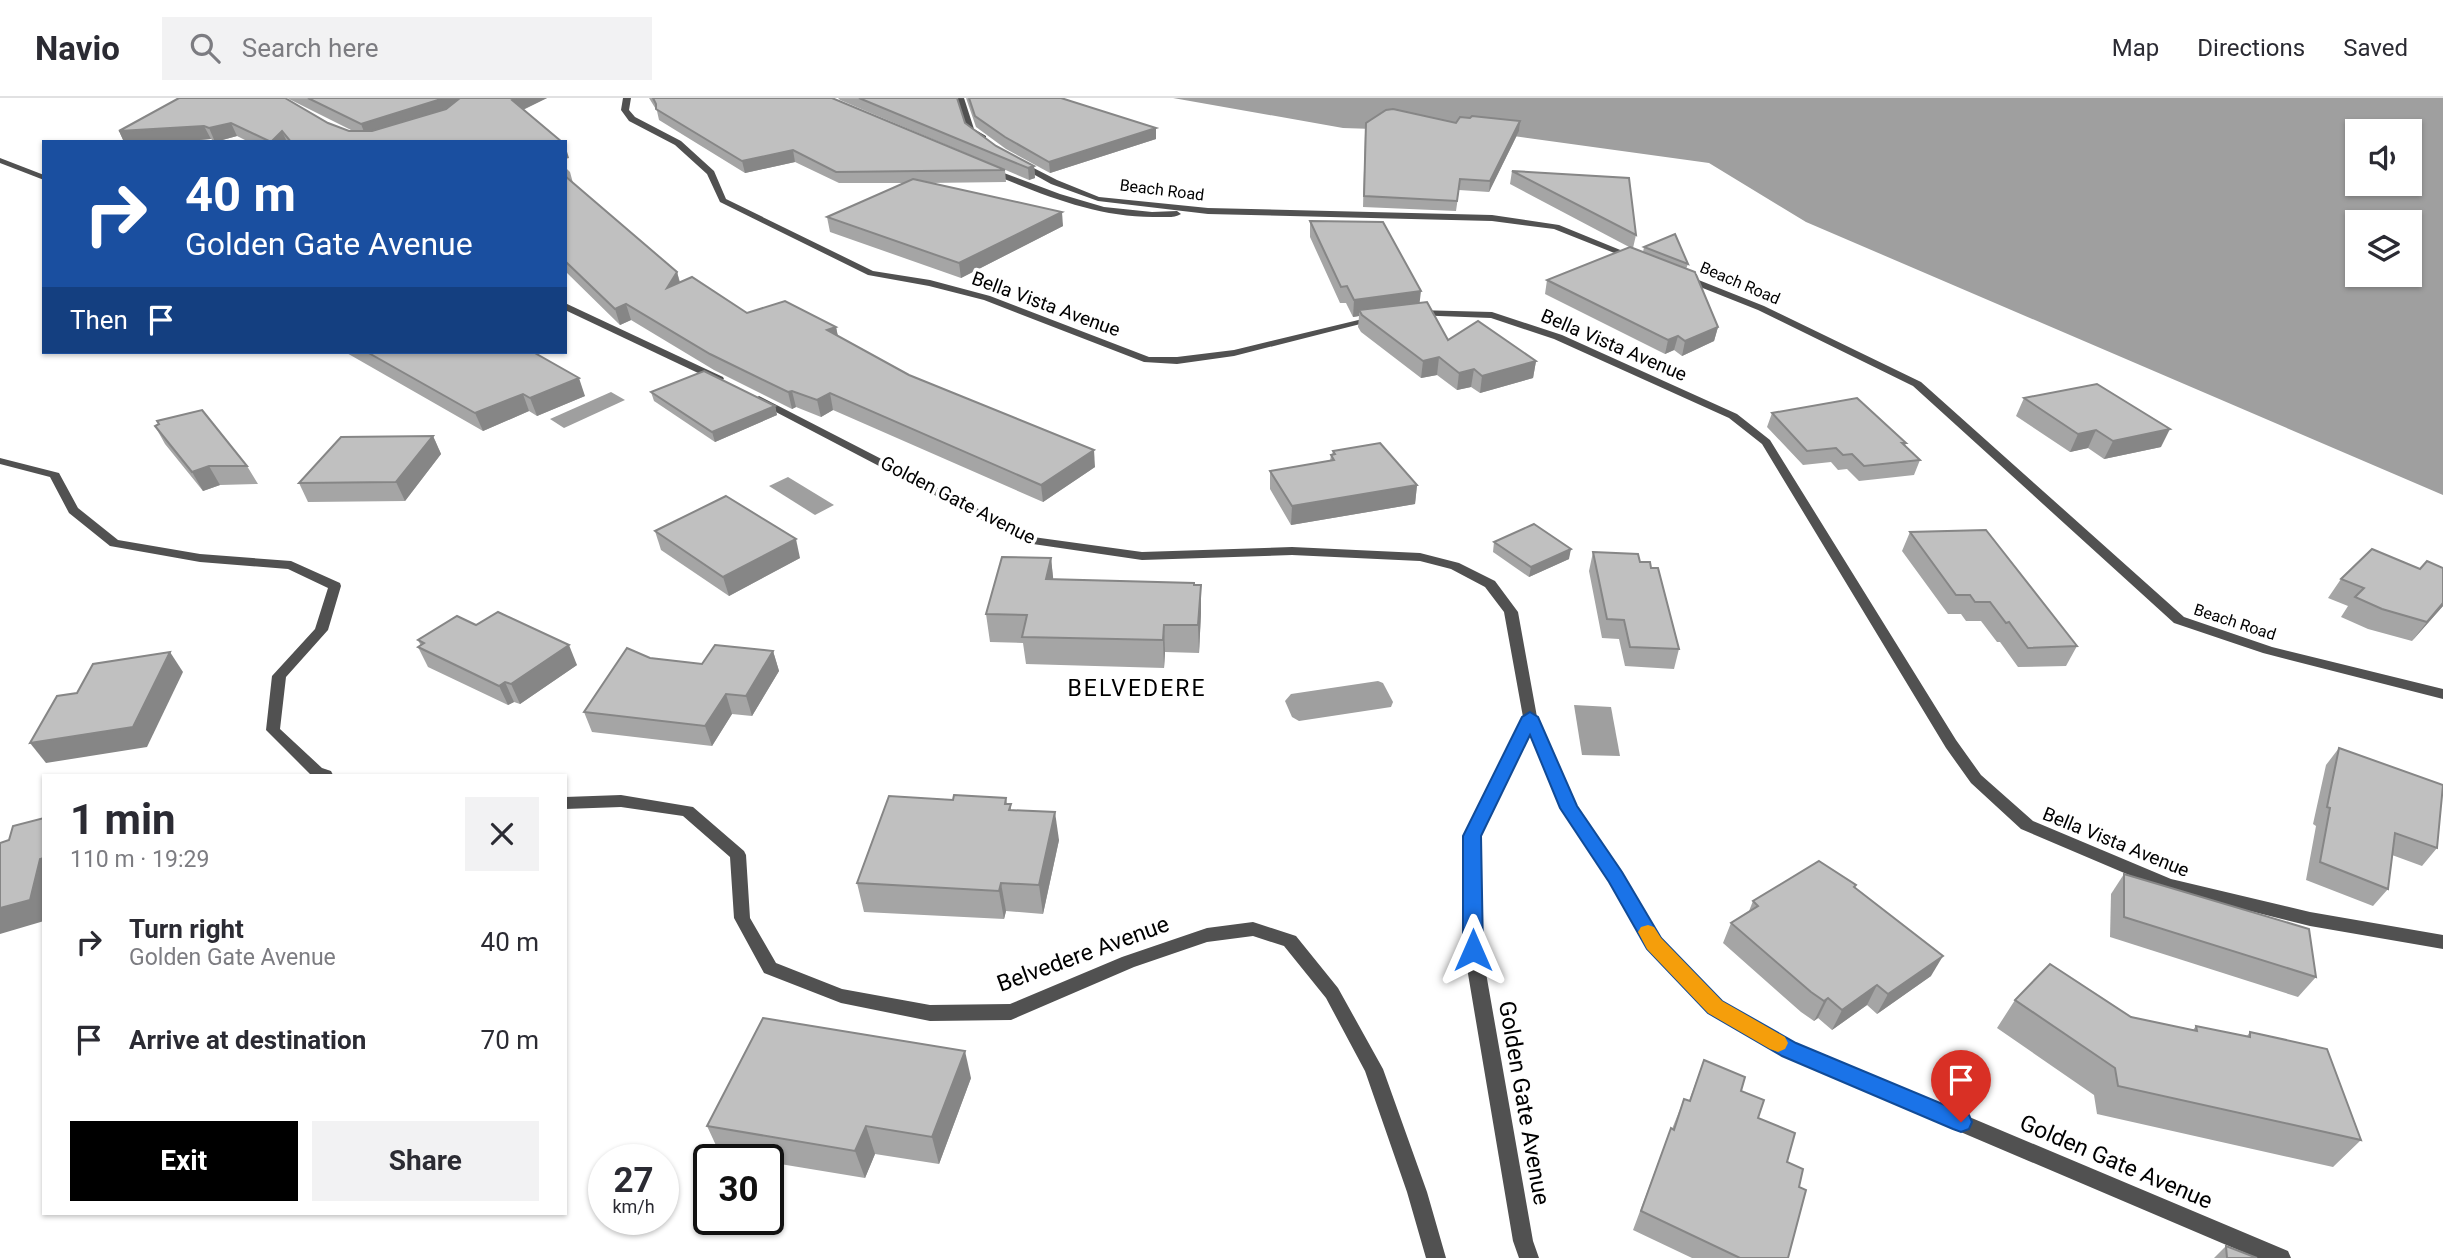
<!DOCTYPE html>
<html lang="en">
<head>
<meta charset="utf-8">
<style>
  body { margin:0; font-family:Roboto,sans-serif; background:#f2f2f3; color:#2b2b33; height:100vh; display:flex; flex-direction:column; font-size:26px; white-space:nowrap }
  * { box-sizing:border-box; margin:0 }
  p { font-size:23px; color:#7c7c81 }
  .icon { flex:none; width:38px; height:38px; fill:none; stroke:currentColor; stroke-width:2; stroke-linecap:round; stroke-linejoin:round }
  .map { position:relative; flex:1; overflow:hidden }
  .drawer { position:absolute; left:42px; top:676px; width:525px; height:441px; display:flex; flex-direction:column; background:#fff; border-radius:0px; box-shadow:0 2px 5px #0004 }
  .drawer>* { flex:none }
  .guide { position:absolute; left:42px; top:42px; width:525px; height:214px; border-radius:0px; box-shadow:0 2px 5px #0004; background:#1a4fa0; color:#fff; overflow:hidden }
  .buttons { position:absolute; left:2345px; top:21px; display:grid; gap:14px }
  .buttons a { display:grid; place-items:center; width:77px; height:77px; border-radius:0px; background:#fff; box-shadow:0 2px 5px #0004; font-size:35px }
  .speed { position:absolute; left:588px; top:1046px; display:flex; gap:14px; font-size:35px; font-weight:700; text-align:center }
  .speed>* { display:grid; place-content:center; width:91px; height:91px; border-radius:50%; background:#fff; box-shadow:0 2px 5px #0004; line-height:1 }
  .speed small { font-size:18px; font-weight:400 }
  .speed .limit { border:4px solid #111; border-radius:10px; background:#fff; color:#111 }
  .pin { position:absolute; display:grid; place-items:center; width:60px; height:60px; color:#fff; margin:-72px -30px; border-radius:50% 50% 50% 0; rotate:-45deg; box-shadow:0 0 7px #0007 }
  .pin .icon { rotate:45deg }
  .me { position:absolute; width:77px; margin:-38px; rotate:0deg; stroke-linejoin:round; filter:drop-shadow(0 0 5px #0008) }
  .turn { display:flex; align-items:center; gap:24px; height:147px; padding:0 28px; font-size:32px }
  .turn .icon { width:91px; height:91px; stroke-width:2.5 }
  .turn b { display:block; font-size:49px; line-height:60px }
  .then { display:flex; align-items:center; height:66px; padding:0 28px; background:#0003; gap:14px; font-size:26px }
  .round { display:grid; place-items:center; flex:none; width:74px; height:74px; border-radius:0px; background:#f2f2f3 }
  .summary { display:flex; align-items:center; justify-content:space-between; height:119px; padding:0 28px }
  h1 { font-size:42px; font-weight:700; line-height:52px }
  .primary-button { display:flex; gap:14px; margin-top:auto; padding:14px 28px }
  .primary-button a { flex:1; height:80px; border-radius:0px; background:#000; color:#fff; font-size:28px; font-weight:700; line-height:80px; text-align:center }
  .primary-button a+a { background:#f2f2f3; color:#2b2b33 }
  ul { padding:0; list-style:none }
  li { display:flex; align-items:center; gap:21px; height:98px; padding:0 28px }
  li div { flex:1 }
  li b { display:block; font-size:26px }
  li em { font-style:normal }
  header { display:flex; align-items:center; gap:42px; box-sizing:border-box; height:98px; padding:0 35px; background:#fff; border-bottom:2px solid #e1e1e2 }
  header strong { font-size:33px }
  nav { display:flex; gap:38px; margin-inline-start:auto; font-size:24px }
  .search { width:490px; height:63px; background:#f2f2f3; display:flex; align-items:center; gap:18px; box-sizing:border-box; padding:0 24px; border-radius:0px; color:#7c7c81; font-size:26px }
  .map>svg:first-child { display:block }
</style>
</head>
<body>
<header>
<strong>Navio</strong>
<div class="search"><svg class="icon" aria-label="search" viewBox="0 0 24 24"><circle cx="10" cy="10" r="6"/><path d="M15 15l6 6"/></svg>Search here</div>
<nav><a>Map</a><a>Directions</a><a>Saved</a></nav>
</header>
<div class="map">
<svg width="2443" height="1160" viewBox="0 0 2443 1160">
  <rect width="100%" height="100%" fill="#fff"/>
  <g fill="#9f9f9f" fill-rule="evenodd">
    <path d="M1173 0H2443V397L1806 124 1709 65 1492 35 1343 30ZM2357 33H2410V86H2357ZM2357 124H2410V177H2357Z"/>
    <path d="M611 294 625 302 564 330 550 321Z"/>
    <path d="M788 379 834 407 815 417 769 388Z"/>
    <path d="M1378 583 1383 585 1393 604 1391 609 1299 623 1292 619 1285 603 1291 596Z"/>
    <path d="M1574 607 1611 609 1620 658 1582 657Z"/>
  </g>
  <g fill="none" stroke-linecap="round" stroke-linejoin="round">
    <g fill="#515151" fill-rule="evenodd">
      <path d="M623 0H631L629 12 635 19 681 43 714 73 726 101 873 173 930 182 990 198 1149 259H1177L1234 252 1375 218 1380 221 1234 258 1177 266 1144 264 984 202 929 188 868 177 720 104 707 76 675 47 629 23 621 12Z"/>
      <path d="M956 0H964L974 31 986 38V42C965 40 962 17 956 0Z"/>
      <path d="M0 60 44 77V82L0 65Z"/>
      <path d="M1020 63 1057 82 1099 99 1208 110 1492 117 1559 127 1640 160 1632 162 1554 131 1492 123 1208 116 1098 103 1051 86 1017 67 1016 65Z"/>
      <path d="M988 69 1060 96 1104 109 1152 114 1177 113 1181 116C1175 120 1168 119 1160 119 1099 121 1040 96 985 73L984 71Z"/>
      <path d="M1680 177H1686L1764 208 1921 284 2184 519 2272 549 2443 591V601L2263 555 2174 525 1913 288 1758 212 1680 181Z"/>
      <path d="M565 205 723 279 724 281 719 284 715 283 565 212Z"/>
      <path d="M1416 212 1492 214 1562 237 1737 316 1770 342 1956 642 1981 677 2033 723 2171 781 2310 814 2443 837V851L2310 828 2162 791 2021 731 1971 685 1946 650 1762 346 1729 320 1554 241 1491 220 1413 217 1411 215Z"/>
      <path d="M759 298 1033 439 1142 454 1292 449 1420 455 1459 465 1495 483 1518 514 1537 619 1576 709 1621 775 1660 840 1721 904 1796 946 2288 1153 2291 1160H2257L1782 958 1709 914 1648 850 1609 783 1561 711 1529 635 1480 738 1482 852 1533 1143 1539 1160H1519L1513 1143 1464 852V738L1523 619 1504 514 1485 489 1451 471 1420 463 1292 457 1142 462 1026 445 755 303 754 301Z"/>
      <path d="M0 360 59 375 78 410 118 442 200 456 291 463 340 485 341 488 328 532 286 579 280 631 322 670 331 673 333 677H311L266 632 272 578 315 531 328 490 288 471 200 464 110 448 69 415 50 379 0 366Z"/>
      <path d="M621 697 693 709 744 753 746 757 750 820 776 865 842 891 930 907 1010 906 1122 859 1207 830 1253 824 1296 838 1338 890 1383 971 1427 1094 1446 1160H1426L1407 1094 1365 973 1326 900 1284 848 1253 838 1207 844 1134 869 1011 922 930 923 841 905 764 875 734 820 730 759 683 718 621 709 565 711V699Z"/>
    </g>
  </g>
  <g fill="#a5a5a5">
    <path d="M179 0 328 25 349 33H353L287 0H547L523 12 562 44H249L237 38 215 44 211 41 176 44H124L119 33Z"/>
    <path d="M649 0H832L1005 72 1006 84 928 85 1063 128 961 180 830 134 827 119 905 85H839L795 64 745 75 659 22 657 13Z"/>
    <path d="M838 0H957L965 25 996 48 1034 68 1035 80 1029 82 840 2Z"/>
    <path d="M966 0H1061L1156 41 1050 75 1006 51 976 29Z"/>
    <path d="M1520 23 1519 33 1489 94 1459 92 1456 113 1363 109 1365 35 1456 25Z"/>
    <path d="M565 69 570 74 573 85 677 174 680 184 747 215 836 229 838 238 909 277 1095 369 1043 404 833 312 821 319 796 309 792 311 714 272 631 222 620 227 565 173Z"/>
    <path d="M1512 73 1636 137 1633 150 1643 154 1644 149 1688 166 1686 171 1718 229 1714 243 1682 258 1674 252 1665 256 1545 196 1547 182 1631 150 1510 86Z"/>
    <path d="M1310 123 1420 205 1448 242 1536 263 1533 280 1480 295 1471 289 1457 292 1437 277 1421 280 1361 234 1358 229 1359 218 1353 219 1346 205H1340L1310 139Z"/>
    <path d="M345 254H533L585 298 537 318 529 313 483 333Z"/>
    <path d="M651 294 775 308 777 317 715 344 654 303Z"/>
    <path d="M2024 300 2161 349 2104 361 2088 350 2070 354 2016 318Z"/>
    <path d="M1772 315 1906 345 1905 348 1920 362 1914 377 1859 383 1847 371 1838 372 1831 364 1803 367 1767 329Z"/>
    <path d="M155 328 247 368 258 386 220 387 203 393 165 346Z"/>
    <path d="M433 338 441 356 405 403 308 404 299 385Z"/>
    <path d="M1333 353 1417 387 1415 406 1291 427 1270 391V373L1330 363 1331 357H1332Z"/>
    <path d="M655 433 800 460 729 498 661 452Z"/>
    <path d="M1910 434 2077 548 2066 568 2018 569 2000 544H1997L1981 523H1966L1961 516H1948L1902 453Z"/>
    <path d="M1494 444 1569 461 1529 479 1493 454Z"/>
    <path d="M1593 454 1640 464 1651 470 1679 551 1674 571 1625 568 1619 541 1602 540 1589 473Z"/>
    <path d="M1051 460 1053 481 1194 487 1201 515 1199 555 1165 554 1164 570 1026 566 1023 545 990 544 986 516Z"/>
    <path d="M2443 470V508L2412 543 2368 531 2341 519 2348 508 2328 500 2341 481 2420 471Z"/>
    <path d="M476 527 577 567 520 606 514 604 508 607 428 569 418 549 421 548 418 542Z"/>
    <path d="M773 553 779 573 752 618 732 616 712 648 592 634 584 614 650 560 702 566Z"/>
    <path d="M2339 650 2437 750 2422 768 2392 757 2388 791 2373 808 2306 782 2316 728 2313 726 2326 667Z"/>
    <path d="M1006 700 1007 706H1011V712L1059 742 1043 816 1006 813 1004 821 864 814 857 785 953 702Z"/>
    <path d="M2124 776 2316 879 2298 899 2110 839 2111 796Z"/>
    <path d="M1855 789 1931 878 1877 916 1867 907 1832 932 1818 920 1814 923 1801 914 1723 845 1731 825 1749 813 1753 803Z"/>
    <path d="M2015 902 2131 919 2193 932 2196 928 2247 938 2250 934 2361 1042 2333 1069 2097 1016 2094 997 1997 930Z"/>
    <path d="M1704 962 1741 993 1787 1064 1799 1089 1788 1160H1692L1633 1132 1671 1030 1672 1031 1684 1001 1689 1003Z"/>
    <path d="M971 980 939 1066 875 1056 865 1080 768 1064V1062H759L720 1056 707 1028Z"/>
    <path d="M2226 1148 2257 1160H2214Z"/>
  </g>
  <g fill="#868686">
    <path d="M441 0H464L443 16 366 39 361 26Z"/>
    <path d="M516 0H547L516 15 512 2Z"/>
    <path d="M1520 23 1519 33 1489 94 1490 83Z"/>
    <path d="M231 25 237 38 215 44 209 30Z"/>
    <path d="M204 28 211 41 176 44H124L119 33Z"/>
    <path d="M1156 30V41L1050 75 1049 64Z"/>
    <path d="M282 33 287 44H271Z"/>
    <path d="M565 47 569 60 565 61Z"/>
    <path d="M793 52 795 64 745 75 742 63Z"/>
    <path d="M1034 68 1035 80 1029 82 1028 70Z"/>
    <path d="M1062 114 1063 128 961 180 959 165Z"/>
    <path d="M677 174 681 190H667Z"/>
    <path d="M1421 193 1419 210 1362 217 1359 212V218L1353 219 1354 202Z"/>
    <path d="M626 206 631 222 620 227 615 211Z"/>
    <path d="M836 229 839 245 827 232Z"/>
    <path d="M1718 229 1714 243 1682 258 1685 243Z"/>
    <path d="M1678 238 1674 252 1665 256 1668 242Z"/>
    <path d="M1439 259 1437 277 1421 280 1423 263Z"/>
    <path d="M1536 263 1533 280 1480 295 1482 278Z"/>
    <path d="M1474 271 1471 289 1457 292 1459 275Z"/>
    <path d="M579 280 585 298 537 318 530 300Z"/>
    <path d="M792 293 796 309 792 311 788 294Z"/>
    <path d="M830 295 833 312 821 319 817 302Z"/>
    <path d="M523 296 529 313 483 333 475 315Z"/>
    <path d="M775 308 777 317 715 344 712 334Z"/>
    <path d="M2170 331 2161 349 2104 361 2113 343Z"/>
    <path d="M2096 332 2088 350 2070 354 2078 336Z"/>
    <path d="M433 338 441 356 405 403 396 384Z"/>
    <path d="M1094 352 1095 369 1043 404 1041 387Z"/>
    <path d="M209 368 220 387 203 393 192 374Z"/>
    <path d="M1417 387 1415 406 1291 427 1292 408Z"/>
    <path d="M796 441 800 460 729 498 723 479Z"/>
    <path d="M1571 451 1569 461 1529 479 1531 469Z"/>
    <path d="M1051 460 1054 488 1046 481Z"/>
    <path d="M1201 487V515L1199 555 1198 527Z"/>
    <path d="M2443 505V508L2412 543 2427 524Z"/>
    <path d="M1164 527 1165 554 1164 570 1163 542Z"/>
    <path d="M569 547 577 567 520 606 511 586Z"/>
    <path d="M773 553 779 573 752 618 746 598Z"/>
    <path d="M170 554 183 574 147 649 46 665 30 645Z"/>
    <path d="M505 584 514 604 508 607 499 588Z"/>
    <path d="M726 596 732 616 712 648 705 628Z"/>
    <path d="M1055 714 1059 742 1043 816 1039 787Z"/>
    <path d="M44 760V823L0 836V810L40 761Z"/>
    <path d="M1001 785 1006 813 1004 821 999 793Z"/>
    <path d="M1943 858 1931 878 1877 916 1888 896Z"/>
    <path d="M1877 887 1867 907 1832 932 1842 912Z"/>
    <path d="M1828 900 1818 920 1814 923 1824 903Z"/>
    <path d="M965 953 971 980 939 1066 932 1039Z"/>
    <path d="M866 1028 875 1056 865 1080 855 1053Z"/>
  </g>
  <g fill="#c0c0c0" stroke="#868686" stroke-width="2">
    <path d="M179 0H285L328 25 349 33H372L446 11 460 0H516L512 2 562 44H291L282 33 271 44 231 25 209 30 204 28 119 33Z"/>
    <path d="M308 0H441L438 2 361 26Z"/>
    <path d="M653 0H832L1005 72 836 74 793 52 742 63 656 11V6Z"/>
    <path d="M859 0H957L965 25 996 48 1034 68 1028 70Z"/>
    <path d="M969 0H1061L1156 30 1049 64 1005 39 975 18Z"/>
    <path d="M1393 11 1456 25 1460 19 1470 20 1472 18 1520 23 1490 83 1460 81 1457 103 1364 98 1366 25 1386 12Z"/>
    <path d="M1512 73 1629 80 1636 137Z"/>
    <path d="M565 78 677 174 667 190 692 179 747 215 785 203 836 229 827 232 909 277 1094 352 1041 387 830 295 817 302 792 293 788 294 710 256 626 206 615 211 565 163Z"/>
    <path d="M913 81 1062 114 959 165 827 119Z"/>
    <path d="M1310 123 1383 124 1421 193 1354 202 1347 188 1341 189Z"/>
    <path d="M1675 136 1688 166 1644 149Z"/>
    <path d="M1630 149 1695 174 1718 229 1685 243 1678 238 1668 242 1547 182Z"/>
    <path d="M1427 204 1448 242 1478 223 1536 263 1482 278 1474 271 1459 275 1439 259 1423 263 1362 217 1359 212Z"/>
    <path d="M367 254H533L579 280 530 300 523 296 475 315Z"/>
    <path d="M704 273 775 308 712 334 651 294Z"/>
    <path d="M2097 286 2170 331 2113 343 2096 332 2078 336 2024 300Z"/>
    <path d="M1857 300 1906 345H1902L1920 362 1864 368 1852 356 1843 357 1836 350 1807 353 1772 315Z"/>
    <path d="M202 312 247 368H209L192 374 155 328 159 326 157 323Z"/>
    <path d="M433 338 396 384 299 385 341 339Z"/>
    <path d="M1380 345 1417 387 1292 408 1270 373 1334 362 1331 357 1335 356 1333 353Z"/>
    <path d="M726 398 796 441 723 479 655 433Z"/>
    <path d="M1534 426 1571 451 1531 469 1494 444Z"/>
    <path d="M1986 432 2077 548 2028 550 2009 524 2006 525 1990 504H1975L1970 497H1956L1910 434Z"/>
    <path d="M2372 451 2420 471 2427 463 2443 470V505L2427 524 2382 511 2355 499 2364 490 2341 481Z"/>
    <path d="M1593 454 1638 456 1640 464H1650L1651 470H1658L1679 551 1630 549 1624 522 1607 521Z"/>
    <path d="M1002 459 1051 460 1046 481 1194 485V487H1201L1198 527H1164L1163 542 1022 539 1027 517 986 516Z"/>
    <path d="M498 514 569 547 511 586 505 584 499 588 418 549 424 545 418 542 457 518 476 527Z"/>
    <path d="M715 547 773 553 746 598 726 596 705 628 584 614 627 550 650 560 702 566Z"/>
    <path d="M170 554 133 629 30 645 57 598 77 595 93 566Z"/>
    <path d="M2339 650 2443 687 2437 750 2395 735 2388 791 2320 764 2330 710 2327 709Z"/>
    <path d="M954 697 1006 700 1005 706H1011L1009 712 1055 714 1039 787 1001 785 999 793 857 785 889 698 953 702Z"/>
    <path d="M44 720V760L40 761 30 802 0 810V745L9 742 13 728Z"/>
    <path d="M1819 763 1856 787 1854 789 1943 858 1888 896 1877 887 1842 912 1828 900 1824 903 1811 894 1731 825 1758 808 1753 803Z"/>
    <path d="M2124 776 2309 831 2316 879 2124 819Z"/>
    <path d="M2050 866 2131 919 2197 933 2196 928 2250 939V934L2327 951 2361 1042 2118 988 2115 970 2015 902Z"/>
    <path d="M763 920 965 953 932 1039 866 1028 855 1053 707 1028Z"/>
    <path d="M1704 962 1745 979 1741 993 1764 1002 1758 1020 1795 1035 1787 1064 1803 1071 1799 1089 1806 1092 1788 1160H1740L1641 1113 1671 1030 1674 1032 1684 1001 1690 1003Z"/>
    <path d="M2226 1148 2257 1160H2227Z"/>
  </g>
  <path fill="#1a73e8" stroke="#114b97" stroke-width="2" d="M1530 614 1538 619 1577 708 1622 774 1661 840 1722 903 1796 945 1969 1017 1972 1024 1969 1031 1961 1034 1953 1031 1782 958 1708 915 1647 851 1609 784 1560 710 1530 637 1481 738 1483 852 1480 858 1473 860 1466 858 1463 852V738L1522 619Z"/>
  <path fill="#f59e0b" d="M1648 827 1654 829 1661 840 1722 903 1785 939 1788 945 1785 951 1778 954 1770 951 1708 915 1647 851 1638 834 1641 829Z"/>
  <g text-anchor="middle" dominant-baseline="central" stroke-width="7" stroke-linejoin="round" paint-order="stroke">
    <g font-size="16" fill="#000" stroke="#fff">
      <text transform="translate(1162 92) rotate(7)">Beach Road</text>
      <text transform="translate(1740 185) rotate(23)">Beach Road</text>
      <text transform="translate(2235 524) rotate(18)">Beach Road</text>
    </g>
    <g font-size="19" fill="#000" stroke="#fff">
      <text transform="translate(1046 206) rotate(20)">Bella Vista Avenue</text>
      <text transform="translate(1614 247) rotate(23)">Bella Vista Avenue</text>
      <text transform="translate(958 402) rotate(27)">Golden Gate Avenue</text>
      <text transform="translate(2116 744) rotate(22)">Bella Vista Avenue</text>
    </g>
    <g font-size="23" letter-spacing="2" fill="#000" stroke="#fff">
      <text x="1137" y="590">BELVEDERE</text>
    </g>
    <g font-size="23" fill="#000" stroke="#fff">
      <text transform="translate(1083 856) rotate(-20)">Belvedere Avenue</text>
      <text transform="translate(1524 1005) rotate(80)">Golden Gate Avenue</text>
      <text transform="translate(2116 1064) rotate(23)">Golden Gate Avenue</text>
    </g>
  </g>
</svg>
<div class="buttons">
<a><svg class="icon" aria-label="sound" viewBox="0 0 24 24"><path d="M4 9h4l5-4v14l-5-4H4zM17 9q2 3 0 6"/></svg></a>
<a><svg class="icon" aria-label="layers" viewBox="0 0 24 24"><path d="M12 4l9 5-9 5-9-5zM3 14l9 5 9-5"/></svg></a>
</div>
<div class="speed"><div>27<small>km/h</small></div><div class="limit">30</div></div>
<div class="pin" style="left:1961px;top:1024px;background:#d93025"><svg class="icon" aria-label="arrive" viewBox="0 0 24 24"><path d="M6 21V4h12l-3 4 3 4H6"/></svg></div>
<svg class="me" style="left:1473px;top:852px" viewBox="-20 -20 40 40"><path d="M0-17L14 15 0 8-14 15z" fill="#1a73e8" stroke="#fff" stroke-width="4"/></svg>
<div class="guide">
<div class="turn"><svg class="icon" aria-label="right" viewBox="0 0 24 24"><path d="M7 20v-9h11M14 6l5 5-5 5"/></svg><div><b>40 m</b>Golden Gate Avenue</div></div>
<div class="then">Then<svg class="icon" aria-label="arrive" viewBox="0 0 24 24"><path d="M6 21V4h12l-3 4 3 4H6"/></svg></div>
</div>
<section class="drawer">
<div class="summary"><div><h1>1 min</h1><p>110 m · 19:29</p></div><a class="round"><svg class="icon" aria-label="close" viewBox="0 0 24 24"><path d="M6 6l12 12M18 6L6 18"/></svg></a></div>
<ul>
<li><svg class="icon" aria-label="right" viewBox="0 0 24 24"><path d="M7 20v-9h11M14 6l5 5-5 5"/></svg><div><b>Turn right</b><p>Golden Gate Avenue</p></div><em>40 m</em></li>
<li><svg class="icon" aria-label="arrive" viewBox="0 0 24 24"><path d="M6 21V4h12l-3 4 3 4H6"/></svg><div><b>Arrive at destination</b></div><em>70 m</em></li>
</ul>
<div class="primary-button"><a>Exit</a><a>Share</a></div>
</section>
</div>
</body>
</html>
